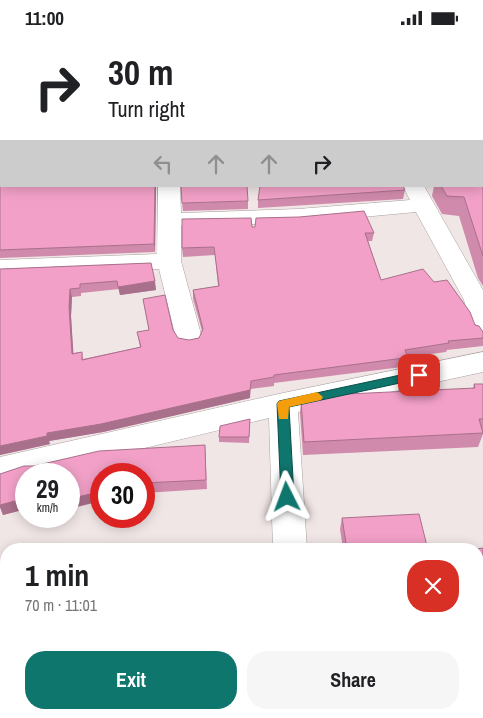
<!DOCTYPE html>
<html lang="en">
<head>
<meta charset="utf-8">
<style>
  body { margin:0; font-family:"Archivo Narrow",sans-serif; background:#f6f6f6; color:#202124; height:100vh; display:flex; flex-direction:column; font-size:19px; white-space:nowrap }
  * { box-sizing:border-box; margin:0 }
  p { font-size:16px; color:#757577 }
  .icon { flex:none; width:28px; height:28px; fill:none; stroke:currentColor; stroke-width:2; stroke-linecap:round; stroke-linejoin:round }
  .map { position:relative; flex:1; overflow:hidden }
  .sheet { position:absolute; left:0px; top:508px; width:484px; height:176px; display:flex; flex-direction:column; background:#fff; border-radius:20px 20px 0 0; box-shadow:0 2px 12px #0003 }
  .sheet>* { flex:none }
  .hud { position:absolute; left:0px; top:0px; width:484px; height:152px; box-shadow:0 2px 12px #0003; background:#fff; color:#202124; overflow:hidden }
  .speed { position:absolute; left:15px; top:428px; display:flex; gap:10px; font-size:25px; font-weight:700; text-align:center }
  .speed>* { display:grid; place-content:center; width:65px; height:65px; border-radius:50%; background:#fff; box-shadow:0 2px 12px #0003; line-height:1 }
  .speed small { font-size:12px; font-weight:400 }
  .speed .limit { border:8px solid #d22; background:#fff; color:#111 }
  .pin { position:absolute; display:grid; place-items:center; width:42px; height:42px; color:#fff; margin:-21px; border-radius:10px; box-shadow:0 2px 8px #0006 }
  .me { position:absolute; width:55px; margin:-28px; rotate:357deg; stroke-linejoin:round; filter:drop-shadow(0 0 4px #0008) }
  .turn { display:flex; align-items:center; gap:18px; height:105px; padding:0 25px; font-size:22px }
  .turn .icon { width:65px; height:65px; stroke-width:2.5 }
  .turn b { display:block; font-size:35px; line-height:42px }
  .lanes { display:flex; align-items:center; height:48px; padding:0 25px; background:#0003; justify-content:center; gap:25px; direction:ltr }
  .lanes .off { opacity:.35 }
  .round { display:grid; place-items:center; flex:none; width:52px; height:52px; border-radius:20px; background:#f6f6f6 }
  .headline { display:flex; align-items:center; justify-content:space-between; height:85px; padding:0 25px }
  h1 { font-size:30px; font-weight:800; line-height:38px }
  .action { display:flex; gap:10px; margin-top:auto; padding:10px 25px }
  .action a { flex:1; height:58px; border-radius:20px; background:#0f766e; color:#fff; font-size:20px; font-weight:800; line-height:58px; text-align:center }
  .action a+a { background:#f6f6f6; color:#202124 }
  .status { display:flex; justify-content:space-between; align-items:center; height:35px; padding:0 25px; background:#fff; direction:ltr }
  .status svg { height:14px; fill:currentColor }
  .map>svg:first-child { display:block }
</style>
</head>
<body>
<div class="status"><b>11:00</b><svg viewBox="0 0 49 12"><path d="M0 12V9h3v3zM5 12V6h3v6zM10 12V3h3v9zM15 12V0h3v12zM26 1h20v11H26zM47 4h2v5h-2z"/></svg></div>
<div class="map">
<svg width="483" height="683" viewBox="0 0 483 683">
  <rect width="100%" height="100%" fill="#f1e6e6"/>
  <g fill="none" stroke-linecap="round" stroke-linejoin="round">
    <g stroke="#a99f9f" stroke-width="1">
      <g id="minor">
        <rect x="282" y="0" width="16" height="1"/>
        <path d="M377 0H393L394 1H378Z"/>
        <path d="M158 151H180L181 178 298 174 410 165 403 151H424L483 255V300L474 297 470 291 464 265 416 177 298 188 181 191V226L202 303 198 310 189 312 180 310 176 303 159 234 0 241V225L157 219Z"/>
        <path d="M483 317V337L298 377 307 514H273L269 383 37 439H26V441L0 448V422L283 358Z"/>
        <rect x="478" y="551" width="5" height="32"/>
        <path d="M278 678H316L317 683H279Z"/>
      </g>
    </g>
    <use href="#minor" fill="#fff" fill-rule="evenodd"/>
  </g>
  <g fill="#d08aab">
    <path d="M0 0 1 151H156L155 217 0 223Z"/>
    <path d="M410 0H483V251L478 243 459 181 442 179 432 161 434 151H482V1H411Z"/>
    <path d="M405 155 403 164 258 173V165Z"/>
    <path d="M248 166V174L183 176 182 168Z"/>
    <path d="M252 192 374 198 372 206H368L381 245 434 247 483 297V311L447 315 446 317 408 322 406 331 402 332 274 348V351L251 354 250 363 103 397 49 406 50 409 0 420V234L151 228 156 255 120 260 119 254 81 258V261L72 262 71 281 73 318 82 317 83 324 140 312 137 297 149 295 143 264 173 295 178 303 189 305 199 303 202 296 193 264V255L218 251 215 220 183 222 182 213Z"/>
    <path d="M474 349H483V399L478 412 303 420 300 378 301 365 473 353Z"/>
    <path d="M250 384 249 408 219 407V402Z"/>
    <path d="M205 410 207 454 144 458V439H101V460H100L101 466 26 439V474L3 480 0 472V439L34 431Z"/>
    <path d="M342 483 427 511 459 514H343L340 494Z"/>
    <path d="M483 513V550L482 549V573L483 574V609L478 589V514Z"/>
    <path d="M327 678H478L483 683H327Z"/>
  </g>
  <g fill="#a9708b">
    <path d="M155 151H156L155 217 154 209Z"/>
    <path d="M155 246 156 255 120 260 118 252Z"/>
    <path d="M70 254 72 262 71 281 74 327 72 319 69 272Z"/>
    <path d="M404 323H408L406 331 402 332Z"/>
    <path d="M250 355V363L103 397 49 406 50 409 0 420V411L47 398Z"/>
    <path d="M97 451 101 466 69 474V464Z"/>
    <path d="M26 463V474L3 480 0 472V470Z"/>
    <rect x="136" y="678" width="4" height="5"/>
  </g>
  <g fill="#f2a0c7" stroke="#a9708b">
    <path d="M0 0H281L282 1H1V151H155L154 209 0 215Z"/>
    <path d="M322 0H367L368 1H322Z"/>
    <path d="M421 0H483V37L482 1H422Z"/>
    <path d="M482 48H483V221L464 162 447 161 441 151H482Z"/>
    <path d="M181 151H247L248 166 182 168Z"/>
    <path d="M260 151H403L405 155 258 165Z"/>
    <path d="M364 176 374 198H365L381 245 423 234 434 247 447 245 470 277 475 290 479 291 483 297V303L448 306 449 308 405 315 408 323H404L274 340V342L251 346 250 355 101 389 47 398V401L0 411V234L151 228 155 246 118 252 117 246 80 249V253L70 254 69 272 72 319 82 317V325L141 312 137 297 149 295 143 264 165 260 173 295 178 303 189 305 199 303 203 294 193 255 219 251 214 212 182 213V184L251 183 252 192H255L256 183 299 182Z"/>
    <path d="M474 349H483V384H479L483 398 304 407 301 365 326 360 475 353Z"/>
    <path d="M250 384 249 402H219L220 391Z"/>
    <path d="M205 410 206 445 144 448V439H101V451H97L99 457 69 464V439H26V463L0 470V439L24 431H34L99 416Z"/>
    <path d="M419 479 427 511 458 510 459 514H347L342 483Z"/>
    <path d="M483 513V539L482 540V573L483 574V578L478 558V514H476Z"/>
    <path d="M0 633H6V678H136V683H0Z"/>
    <path d="M483 637V683H330V678H478V638Z"/>
    <rect x="193" y="678" width="85" height="5"/>
  </g>
  <path fill="#0f766e" stroke="#0a4d48" d="M419 336 424 340 423 343 289 372 294 462 292 466 287 468 283 466 281 462 277 369 279 366Z"/>
  <path fill="#f59e0b" d="M317 357 323 362 321 365 289 372 288 384H279L277 369 279 366Z"/>
</svg>
<div class="speed"><div>29<small>km/h</small></div><div class="limit">30</div></div>
<div class="pin" style="left:419px;top:340px;background:#d93025"><svg class="icon" aria-label="arrive" viewBox="0 0 24 24"><path d="M6 21V4h12l-3 4 3 4H6"/></svg></div>
<svg class="me" style="left:287px;top:462px" viewBox="-20 -20 40 40"><path d="M0-17L14 15 0 8-14 15z" fill="#0f766e" stroke="#fff" stroke-width="4"/></svg>
<div class="hud">
<div class="turn"><svg class="icon" aria-label="right" viewBox="0 0 24 24"><path d="M7 20v-9h11M14 6l5 5-5 5"/></svg><div><b>30 m</b>Turn right</div></div>
<div class="lanes"><svg class="icon off" aria-label="left" viewBox="0 0 24 24"><path d="M17 20v-9H6M10 6l-5 5 5 5"/></svg><svg class="icon off" aria-label="ahead" viewBox="0 0 24 24"><path d="M12 20V5M6 11l6-6 6 6"/></svg><svg class="icon off" aria-label="ahead" viewBox="0 0 24 24"><path d="M12 20V5M6 11l6-6 6 6"/></svg><svg class="icon" aria-label="right" viewBox="0 0 24 24"><path d="M7 20v-9h11M14 6l5 5-5 5"/></svg></div>
</div>
<section class="sheet">
<div class="headline"><div><h1>1 min</h1><p>70 m · 11:01</p></div><a class="round" style="background:#d93025;color:#fff"><svg class="icon" aria-label="close" viewBox="0 0 24 24"><path d="M6 6l12 12M18 6L6 18"/></svg></a></div>
<div class="action"><a>Exit</a><a>Share</a></div>
</section>
</div>
</body>
</html>
